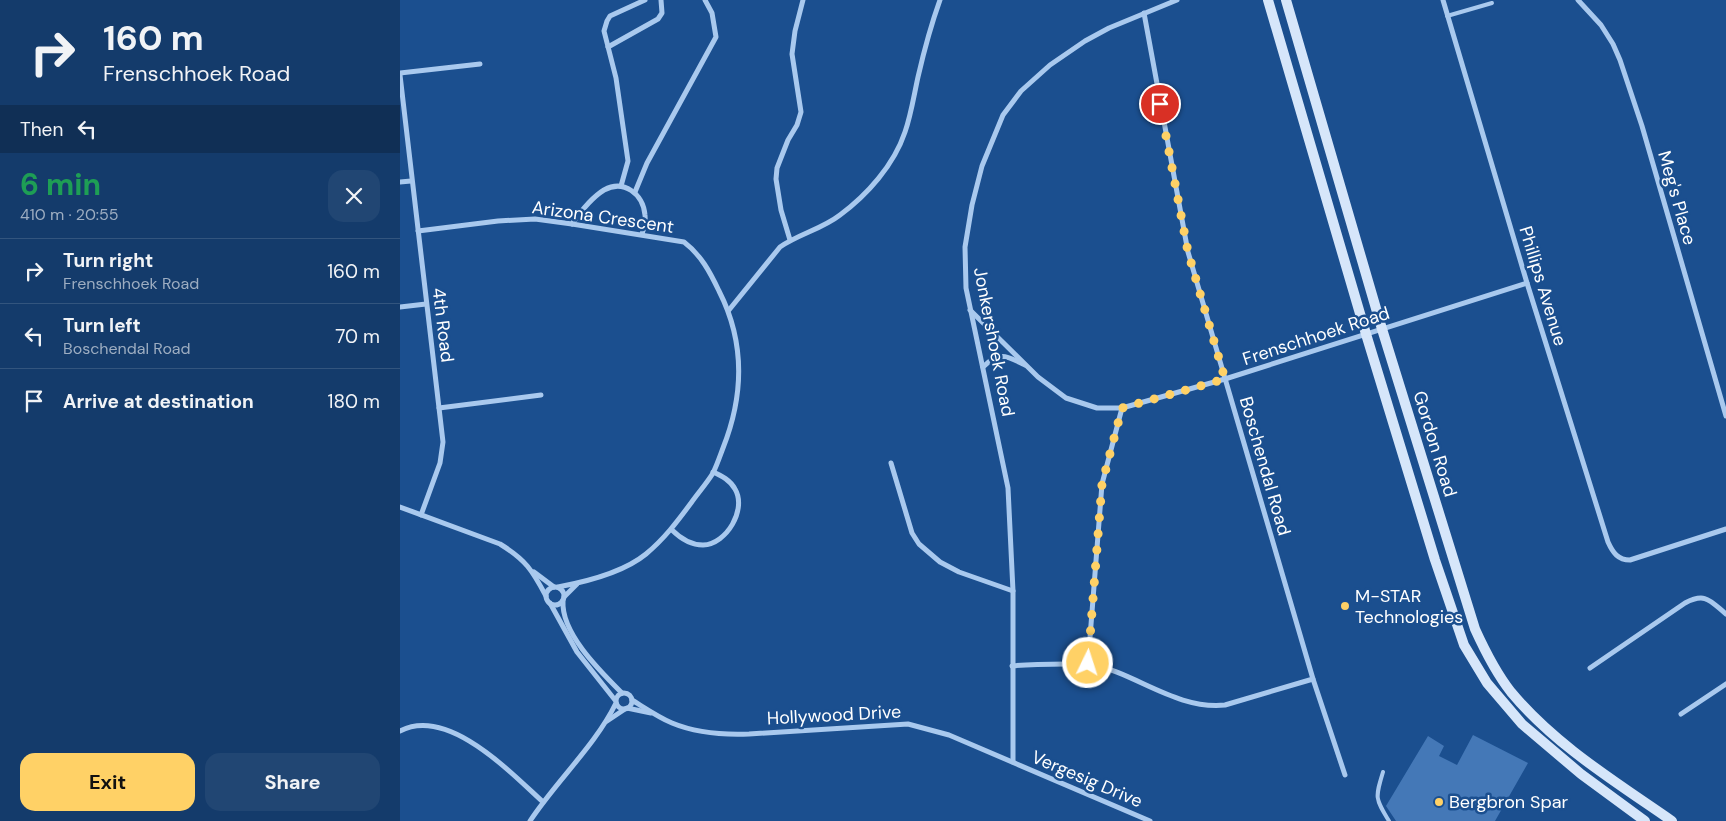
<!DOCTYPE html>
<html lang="en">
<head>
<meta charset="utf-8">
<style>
  body { margin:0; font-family:"DM Sans",sans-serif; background:#214673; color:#f1f3f6; height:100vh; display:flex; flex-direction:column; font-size:19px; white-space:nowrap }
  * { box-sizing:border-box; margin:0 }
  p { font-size:16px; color:#9dadc1 }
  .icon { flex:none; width:28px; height:28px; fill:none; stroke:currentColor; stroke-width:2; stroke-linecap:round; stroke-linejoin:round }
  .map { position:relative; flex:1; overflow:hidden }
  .panel { display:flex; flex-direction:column; background:#143b6b; width:400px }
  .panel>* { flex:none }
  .guide { background:#143b6b; color:#f1f3f6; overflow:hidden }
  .pin { position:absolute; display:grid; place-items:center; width:42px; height:42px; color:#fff; margin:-21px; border:2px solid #fff; border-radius:50%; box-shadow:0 1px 5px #0007 }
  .me { position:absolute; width:55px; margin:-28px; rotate:4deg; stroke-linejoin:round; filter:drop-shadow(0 0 4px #0008) }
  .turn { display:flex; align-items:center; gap:18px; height:105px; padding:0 20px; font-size:22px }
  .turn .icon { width:65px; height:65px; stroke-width:2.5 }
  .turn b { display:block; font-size:35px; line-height:42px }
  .then { display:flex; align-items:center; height:48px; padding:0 20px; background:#0003; gap:10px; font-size:19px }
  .round { display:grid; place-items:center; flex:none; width:52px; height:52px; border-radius:15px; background:#214673 }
  .summary { display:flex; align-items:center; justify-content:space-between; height:85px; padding:0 20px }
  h1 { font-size:30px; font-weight:700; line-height:38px; color:#1e9e55 }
  .primary-button { display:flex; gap:10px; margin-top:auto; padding:10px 20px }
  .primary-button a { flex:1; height:58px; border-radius:15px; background:#ffd166; color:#111; font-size:20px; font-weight:700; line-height:58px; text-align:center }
  .primary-button a+a { background:#214673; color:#f1f3f6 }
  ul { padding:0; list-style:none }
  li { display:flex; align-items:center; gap:15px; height:65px; padding:0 20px; border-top:1px solid #33557e }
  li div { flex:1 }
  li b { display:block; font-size:19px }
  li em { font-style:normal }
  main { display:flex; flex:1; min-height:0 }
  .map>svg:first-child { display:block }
</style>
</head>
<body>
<main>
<section class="panel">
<div class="guide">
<div class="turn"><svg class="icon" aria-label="right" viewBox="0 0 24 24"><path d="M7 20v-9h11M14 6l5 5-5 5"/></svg><div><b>160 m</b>Frenschhoek Road</div></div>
<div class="then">Then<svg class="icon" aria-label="left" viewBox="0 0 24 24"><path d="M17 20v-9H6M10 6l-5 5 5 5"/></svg></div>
</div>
<div class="summary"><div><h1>6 min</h1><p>410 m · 20:55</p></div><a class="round"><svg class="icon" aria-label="close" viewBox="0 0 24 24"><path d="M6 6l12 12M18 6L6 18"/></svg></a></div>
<ul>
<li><svg class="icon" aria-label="right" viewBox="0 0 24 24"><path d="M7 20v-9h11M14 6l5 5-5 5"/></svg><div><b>Turn right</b><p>Frenschhoek Road</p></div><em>160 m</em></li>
<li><svg class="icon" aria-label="left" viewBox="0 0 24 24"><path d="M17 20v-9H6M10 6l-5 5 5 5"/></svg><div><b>Turn left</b><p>Boschendal Road</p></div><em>70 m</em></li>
<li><svg class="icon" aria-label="arrive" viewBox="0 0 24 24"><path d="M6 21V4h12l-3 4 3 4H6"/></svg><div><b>Arrive at destination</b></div><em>180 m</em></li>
</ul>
<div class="primary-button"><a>Exit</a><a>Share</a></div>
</section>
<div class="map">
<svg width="1326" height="821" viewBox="0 0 1326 821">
  <rect width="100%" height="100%" fill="#1b4f8f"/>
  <path fill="#4478b7" d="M1073 735 1128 763 1095 821H996L986 806 1028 736 1044 746 1039 756 1057 765Z"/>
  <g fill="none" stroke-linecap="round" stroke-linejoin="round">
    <g stroke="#a9c9ee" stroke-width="4">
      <path d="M1047 16 1092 3"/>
      <path d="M983 772C975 798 975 798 989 821"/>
    </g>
    <g stroke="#a9c9ee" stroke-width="5">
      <path d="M1043 0 1127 283 1208 542C1213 553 1218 560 1230 560L1326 529"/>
      <path d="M1178 0 1201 25 1213 44 1220 60 1242 126 1326 416"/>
      <path d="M744 13 788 252 913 679 945 775"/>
      <path d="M208 47 258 19 262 13 261 0"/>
      <path d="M0 73 80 64"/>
      <path d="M0 75 43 442 40 463 21 515"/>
      <path d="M0 182 11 181"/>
      <path d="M221 186 228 161 216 78 204 31 207 21 210 16 245 0"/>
      <path d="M235 192 247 163 316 37 312 13 305 0"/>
      <path d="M172 224C181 211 191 198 204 190 224 179 243 194 245 215 246 222 244 228 242 234"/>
      <path d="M18 231 98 221 135 219 172 224 284 242C301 255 310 272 319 291 345 342 344 395 323 448 320 456 317 465 313 473 307 483 298 493 291 503 277 522 264 539 246 554 224 572 185 582 158 587"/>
      <path d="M390 240 381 210 376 179 377 168 388 140 397 125 401 112 392 54 395 31 403 0"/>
      <path d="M0 307 26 304"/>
      <path d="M329 310 380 247C399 234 422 229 440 215 467 195 494 165 505 132 511 115 514 95 518 77 524 51 531 25 540 0"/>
      <path d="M570 310 638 377 666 398 697 408H722L825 379 1127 283"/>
      <path d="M583 367C599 351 607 356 625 365"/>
      <path d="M39 408 141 395"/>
      <path d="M491 463 512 533 519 544 540 562 559 572 613 591"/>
      <path d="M0 507 100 544C126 560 132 570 146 596"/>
      <path d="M272 530C281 539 290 545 303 545 327 544 347 509 335 489 330 480 322 476 313 472"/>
      <path d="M134 572 154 587"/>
      <circle cx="155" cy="596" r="9"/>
      <path d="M164 597 177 584"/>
      <path d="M163 601C161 633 200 671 222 693"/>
      <path d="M150 603 177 652 215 700"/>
      <path d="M688 663 702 484 722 408"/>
      <path d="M612 666C630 664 648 664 666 664 674 664 682 662 690 664 736 673 776 710 825 705L913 679"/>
      <path d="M1190 668 1285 603C1306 592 1310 601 1326 614"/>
      <circle cx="224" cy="701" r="8"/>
      <path d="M232 700C245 708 258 717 272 723 296 733 324 735 349 734L508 724 549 735 750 821"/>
      <path d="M227 708 251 713"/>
      <path d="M1281 714 1326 684"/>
      <path d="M207 721 225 709"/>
      <path d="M0 731C48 706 111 773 143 802"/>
      <path d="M613 762V591L608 488 566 288 565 247 572 205 582 166 603 115 621 91 650 65 685 41 709 28 777 0"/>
      <path d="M130 821C157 780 195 746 216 703"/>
    </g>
    <g stroke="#d6e6fa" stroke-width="10">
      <path d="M868 0 966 334 1035 560 1064 645 1087 683 1122 724 1181 774 1245 821"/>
      <path d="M886 0 982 329 1075 629C1085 651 1096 673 1111 692 1155 745 1216 782 1272 821"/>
    </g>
  </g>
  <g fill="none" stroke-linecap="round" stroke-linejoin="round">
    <path stroke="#ffd166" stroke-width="9" stroke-dasharray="0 16.2" d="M688 663 702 484 722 408 825 379 788 252 760 104"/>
  </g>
  <g fill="#ffd166" stroke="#1b4f8f" stroke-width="2">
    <circle cx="945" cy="606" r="5"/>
    <circle cx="1039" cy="802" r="5"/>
  </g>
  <g text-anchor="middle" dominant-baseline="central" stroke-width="5" stroke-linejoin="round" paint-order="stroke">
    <g font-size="18" fill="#fff" stroke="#1b4f8f">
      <text transform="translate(1277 198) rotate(74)">Meg's Place</text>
      <text transform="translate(203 217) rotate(8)">Arizona Crescent</text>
      <text transform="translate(1143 286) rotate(73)">Phillips Avenue</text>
      <text transform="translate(43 325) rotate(83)">4th Road</text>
      <text transform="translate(916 336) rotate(-18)">Frenschhoek Road</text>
      <text transform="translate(594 342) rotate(79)">Jonkershoek Road</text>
      <text transform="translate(1035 444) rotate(73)">Gordon Road</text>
      <text transform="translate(865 466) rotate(74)">Boschendal Road</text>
      <text transform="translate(434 715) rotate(-3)">Hollywood Drive</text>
      <text transform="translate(687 779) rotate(23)">Vergesig Drive</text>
    </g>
    <g font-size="18" fill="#fff" stroke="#1b4f8f" text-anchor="start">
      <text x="955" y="596">M-STAR<tspan x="955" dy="21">Technologies</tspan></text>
      <text x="1049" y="802">Bergbron Spar</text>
    </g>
  </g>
</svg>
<div class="pin" style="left:760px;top:104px;background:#d93025"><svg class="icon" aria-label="arrive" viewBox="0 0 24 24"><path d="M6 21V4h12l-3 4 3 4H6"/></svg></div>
<svg class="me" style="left:688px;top:663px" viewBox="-20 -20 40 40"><circle r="17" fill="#ffd166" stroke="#fff" stroke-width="3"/><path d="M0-11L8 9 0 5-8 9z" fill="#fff"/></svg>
</div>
</main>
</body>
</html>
